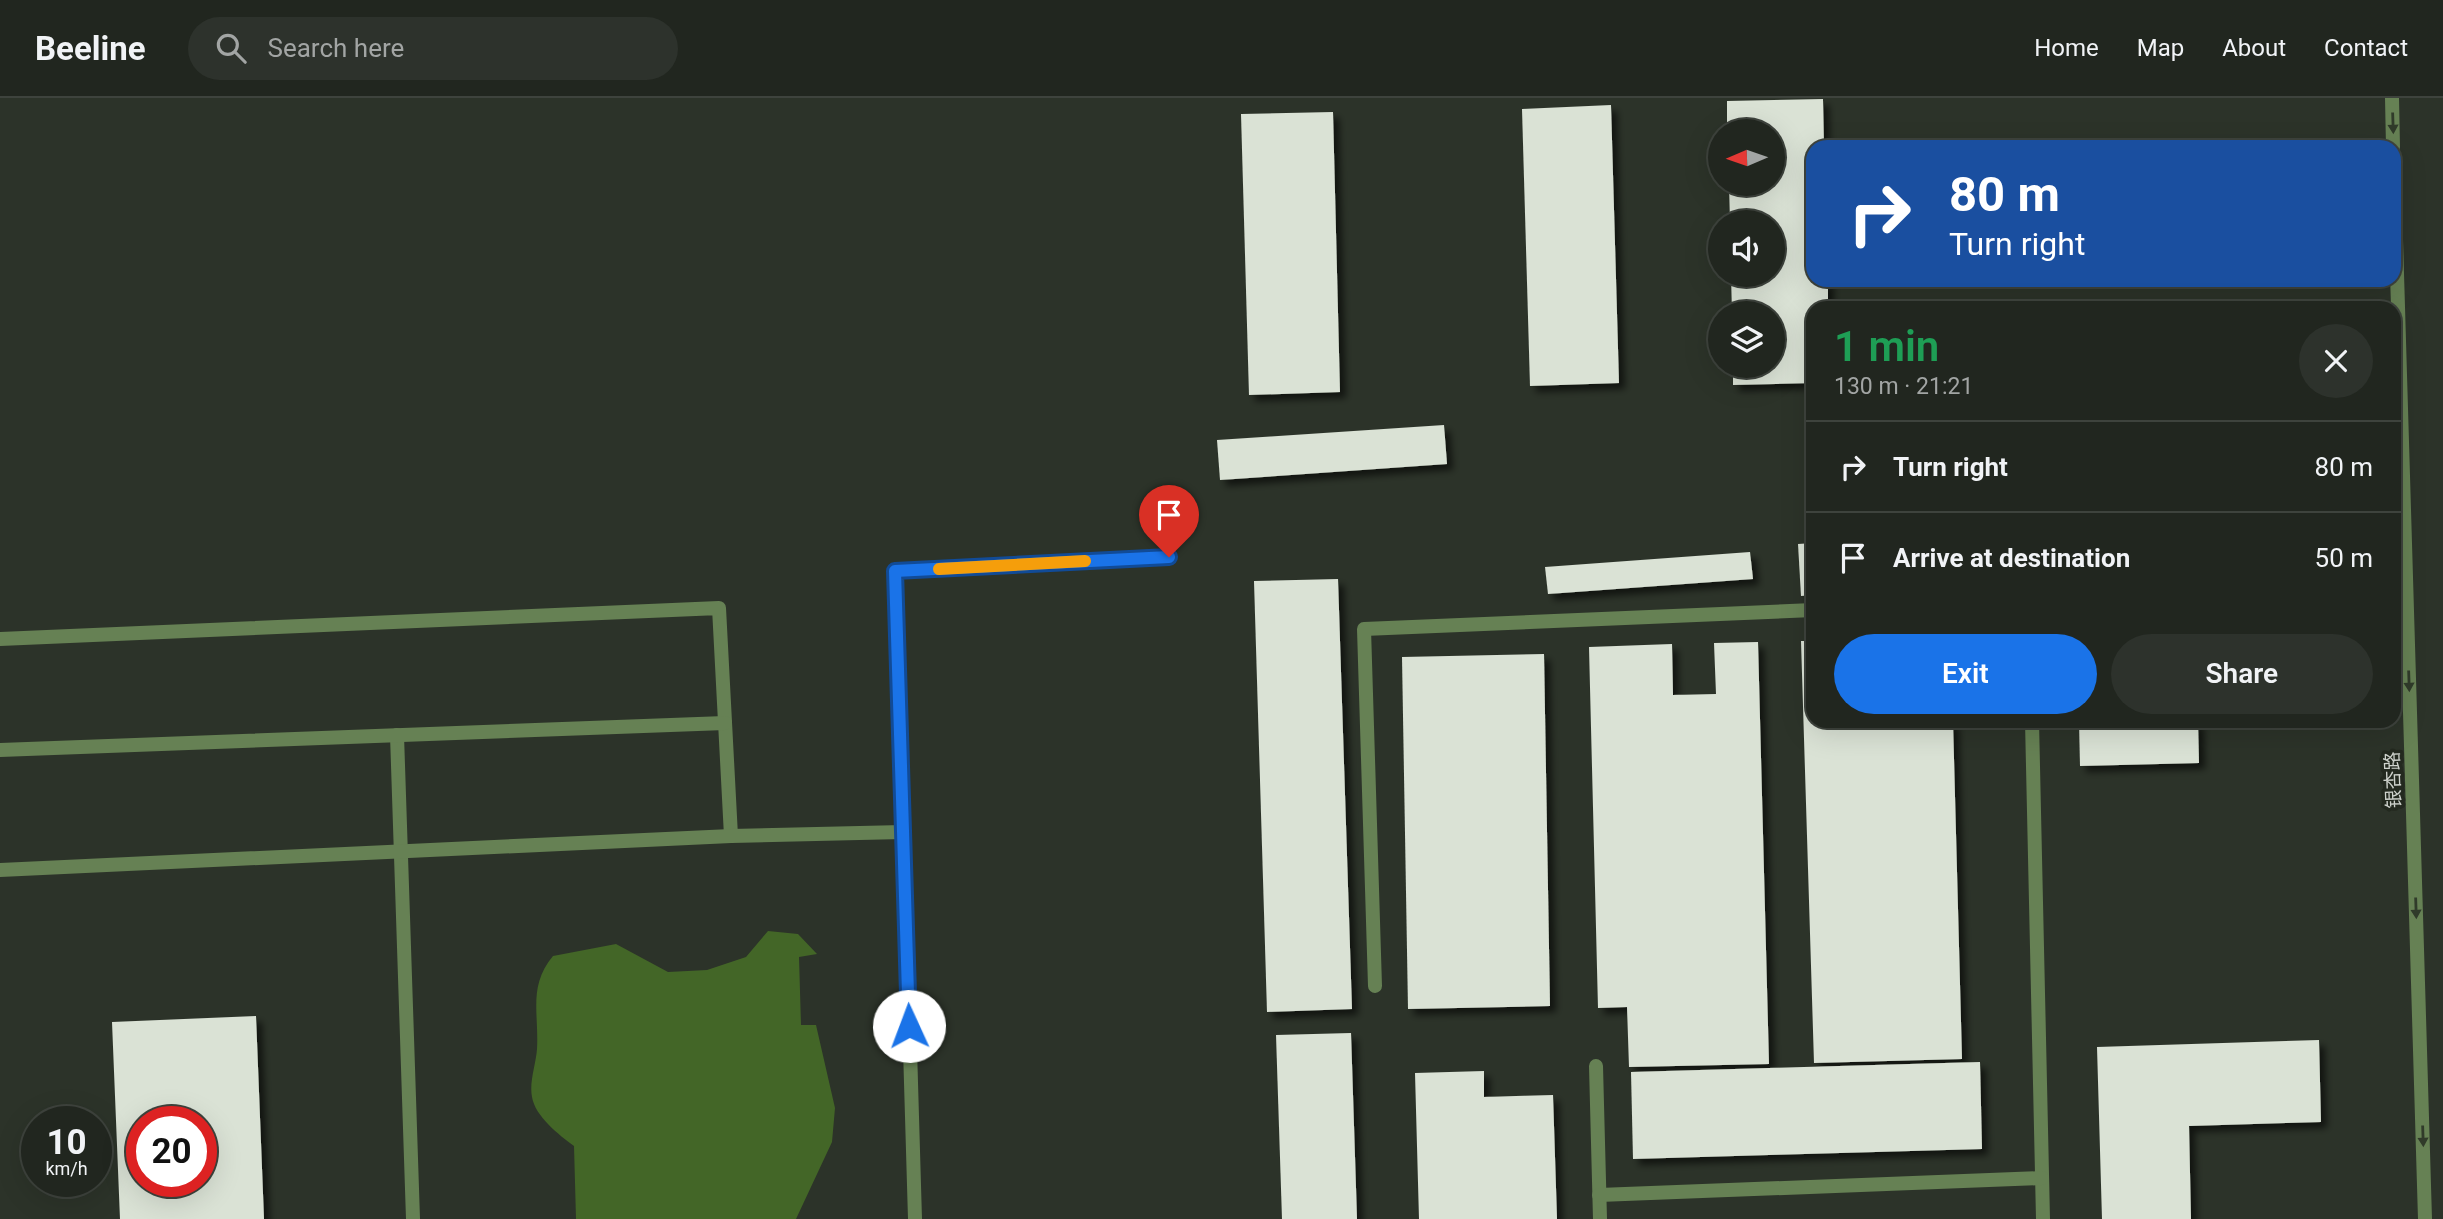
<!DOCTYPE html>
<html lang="en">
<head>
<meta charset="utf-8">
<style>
  body { margin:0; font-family:Roboto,"Noto Sans SC",sans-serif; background:#2d322c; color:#f1f3f6; height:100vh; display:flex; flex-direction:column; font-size:26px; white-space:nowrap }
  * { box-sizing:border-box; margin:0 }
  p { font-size:23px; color:#a2a5a4 }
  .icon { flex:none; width:38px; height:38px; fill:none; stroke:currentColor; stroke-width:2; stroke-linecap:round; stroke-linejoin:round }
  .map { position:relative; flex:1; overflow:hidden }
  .side { position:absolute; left:1806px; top:203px; width:595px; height:427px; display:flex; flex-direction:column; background:#21261f; border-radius:21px; box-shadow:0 7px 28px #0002,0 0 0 2px #3e433d }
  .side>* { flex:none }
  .banner { position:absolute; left:1806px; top:42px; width:595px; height:147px; border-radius:21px; box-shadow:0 7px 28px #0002,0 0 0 2px #3e433d; background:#1a4fa0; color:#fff; overflow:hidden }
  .needle { width:46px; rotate:268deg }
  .tools { position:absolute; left:1708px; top:21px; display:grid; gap:14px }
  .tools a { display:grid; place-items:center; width:77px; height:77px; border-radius:50%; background:#21261f; box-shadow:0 7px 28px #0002,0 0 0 2px #3e433d; font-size:35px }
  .speed { position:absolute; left:21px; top:1008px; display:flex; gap:14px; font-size:35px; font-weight:700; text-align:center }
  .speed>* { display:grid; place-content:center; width:91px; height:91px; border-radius:50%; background:#21261f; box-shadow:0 7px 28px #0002,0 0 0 2px #3e433d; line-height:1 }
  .speed small { font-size:18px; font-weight:400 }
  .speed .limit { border:10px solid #d22; background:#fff; color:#111 }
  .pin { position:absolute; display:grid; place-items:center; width:60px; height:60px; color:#fff; margin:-72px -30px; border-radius:50% 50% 50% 0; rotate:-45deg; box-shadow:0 0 7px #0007 }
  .pin .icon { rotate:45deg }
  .me { position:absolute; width:77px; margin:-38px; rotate:358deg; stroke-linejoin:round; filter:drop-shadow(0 0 5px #0008) }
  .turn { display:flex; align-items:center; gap:24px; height:147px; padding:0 28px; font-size:32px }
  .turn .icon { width:91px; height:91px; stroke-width:2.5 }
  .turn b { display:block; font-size:49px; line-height:60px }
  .round { display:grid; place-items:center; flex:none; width:74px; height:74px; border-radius:37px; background:#2d322c }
  .overview { display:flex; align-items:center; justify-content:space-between; height:119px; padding:0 28px }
  h1 { font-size:42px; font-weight:600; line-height:52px; color:#1e9e55 }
  .cta { display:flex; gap:14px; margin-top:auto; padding:14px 28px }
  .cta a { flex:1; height:80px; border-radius:42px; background:#1a73e8; color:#fff; font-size:28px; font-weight:600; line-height:80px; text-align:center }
  .cta a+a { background:#2d322c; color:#f1f3f6 }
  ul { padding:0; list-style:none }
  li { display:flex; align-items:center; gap:21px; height:91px; padding:0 28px; border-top:2px solid #3e433d }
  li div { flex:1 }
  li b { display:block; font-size:26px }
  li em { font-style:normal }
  header { display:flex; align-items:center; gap:42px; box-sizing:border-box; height:98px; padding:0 35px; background:#21261f; border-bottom:2px solid #3e433d }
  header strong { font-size:33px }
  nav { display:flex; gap:38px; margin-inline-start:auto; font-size:24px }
  .search { width:490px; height:63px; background:#2d322c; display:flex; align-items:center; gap:18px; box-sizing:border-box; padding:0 24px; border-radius:38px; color:#a2a5a4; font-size:26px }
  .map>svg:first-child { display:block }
</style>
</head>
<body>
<header>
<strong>Beeline</strong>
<div class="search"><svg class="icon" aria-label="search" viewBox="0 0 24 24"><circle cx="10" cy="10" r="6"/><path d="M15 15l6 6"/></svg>Search here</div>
<nav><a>Home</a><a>Map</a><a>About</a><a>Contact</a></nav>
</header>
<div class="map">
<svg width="2443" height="1121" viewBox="0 0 2443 1121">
  <defs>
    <filter id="shadow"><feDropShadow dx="6" dy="6" stdDeviation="3.5" flood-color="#0009"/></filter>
  </defs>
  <rect width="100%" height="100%" fill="#2c3329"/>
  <path fill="#436627" d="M768 833 798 836 817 856 799 859 801 927H816L835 1010 832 1044 796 1121H576L574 1048C559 1037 535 1018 532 999 529 984 536 966 537 951 539 915 528 888 553 858L616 846 668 874 707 872 746 859Z"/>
  <g fill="#dae2d5" fill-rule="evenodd" filter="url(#shadow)">
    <path d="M1823 1 1824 49H1813V182H1828V210H1813V285L1733 287V268H1773V215H1732L1731 177H1773V124H1730L1729 86H1773V33H1727V3Z"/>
    <path d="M1611 7 1619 285 1530 288 1522 11Z"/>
    <path d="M1333 14 1340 294 1249 297 1241 16Z"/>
    <path d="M1444 327 1447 366 1220 382 1217 342Z"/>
    <path d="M1813 445V497L1801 498 1798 446Z"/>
    <path d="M1750 454 1753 481 1548 496 1545 469Z"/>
    <path d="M1338 481 1352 911 1267 914 1254 483Z"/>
    <path d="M1801 543H1813V623H1953L1962 961 1814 965Z"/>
    <path d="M1758 544 1769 966 1629 969 1627 909 1598 910 1589 549 1672 546 1673 597 1716 596 1714 545Z"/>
    <path d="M1544 556 1550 908 1408 911 1402 559Z"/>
    <path d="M2079 623H2198L2199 665 2080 668Z"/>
    <path d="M256 918 264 1121H120L112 924ZM142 1024H201V1083H142Z"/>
    <path d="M1351 935 1357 1121H1282L1276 937Z"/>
    <path d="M2319 942 2321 1024 2189 1028 2191 1121H2102L2097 949Z"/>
    <path d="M1980 964 1982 1051 1633 1061 1631 974Z"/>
    <path d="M1484 973V999L1553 997 1557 1121H1419L1415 975Z"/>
  </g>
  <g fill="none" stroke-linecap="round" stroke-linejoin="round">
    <g stroke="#668154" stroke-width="14">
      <path d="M0 541 719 510 731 738"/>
      <path d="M2032 623 2043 1121"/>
      <path d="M397 637 413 1121"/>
      <path d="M0 652 725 625"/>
      <path d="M0 772 731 738 903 734"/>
      <path d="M1375 888 1364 531 1813 512"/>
      <path d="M1596 968 1600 1121"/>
      <path d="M1599 1097 2042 1080"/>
      <path d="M915 1121 896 473 1169 459"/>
    </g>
    <g stroke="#668154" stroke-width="14">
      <path d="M2392 0 2393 49"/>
      <path d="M2394 74 2425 1121"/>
    </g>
  </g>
  <defs><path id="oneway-solid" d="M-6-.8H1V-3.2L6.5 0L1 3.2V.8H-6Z" transform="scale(1.75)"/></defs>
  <g fill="#303b2a">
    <use href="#oneway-solid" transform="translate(2393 25) rotate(88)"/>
    <use href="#oneway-solid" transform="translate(2409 583) rotate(88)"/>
    <use href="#oneway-solid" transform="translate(2416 810) rotate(88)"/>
    <use href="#oneway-solid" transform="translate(2423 1038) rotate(88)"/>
  </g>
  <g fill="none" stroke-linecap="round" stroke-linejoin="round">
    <g stroke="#114b97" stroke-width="18">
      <path id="route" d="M909 928 895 473 1169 459"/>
    </g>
    <use href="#route" stroke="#1a73e8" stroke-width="12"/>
    <path stroke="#f59e0b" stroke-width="12" d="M939 471 1085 463"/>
  </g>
  <g text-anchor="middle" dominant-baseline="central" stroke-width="7" stroke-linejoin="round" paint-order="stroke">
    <g font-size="19" fill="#cfd3cd" stroke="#23291f">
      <text transform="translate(2393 682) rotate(-92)">银杏路</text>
    </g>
  </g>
</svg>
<div class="tools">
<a><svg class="needle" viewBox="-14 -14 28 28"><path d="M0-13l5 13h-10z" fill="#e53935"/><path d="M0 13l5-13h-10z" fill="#a2a5a4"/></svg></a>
<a><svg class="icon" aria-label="sound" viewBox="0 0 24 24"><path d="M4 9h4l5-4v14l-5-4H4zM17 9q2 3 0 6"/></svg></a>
<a><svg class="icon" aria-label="layers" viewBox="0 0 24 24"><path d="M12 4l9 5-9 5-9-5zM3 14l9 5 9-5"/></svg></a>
</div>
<div class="speed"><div>10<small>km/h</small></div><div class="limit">20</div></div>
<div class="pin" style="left:1169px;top:459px;background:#d93025"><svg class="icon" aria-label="arrive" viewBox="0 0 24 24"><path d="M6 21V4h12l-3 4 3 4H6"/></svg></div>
<svg class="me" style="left:909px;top:928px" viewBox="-20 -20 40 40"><circle r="19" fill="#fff"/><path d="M0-13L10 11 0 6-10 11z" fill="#1a73e8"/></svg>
<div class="banner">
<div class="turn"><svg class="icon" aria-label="right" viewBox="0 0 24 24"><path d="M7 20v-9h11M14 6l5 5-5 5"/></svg><div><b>80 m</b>Turn right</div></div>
</div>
<section class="side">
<div class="overview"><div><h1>1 min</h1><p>130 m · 21:21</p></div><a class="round"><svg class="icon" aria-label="close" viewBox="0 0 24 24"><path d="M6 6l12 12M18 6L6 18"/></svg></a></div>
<ul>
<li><svg class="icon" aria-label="right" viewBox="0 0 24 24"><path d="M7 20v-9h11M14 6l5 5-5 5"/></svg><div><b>Turn right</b></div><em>80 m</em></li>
<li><svg class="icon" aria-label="arrive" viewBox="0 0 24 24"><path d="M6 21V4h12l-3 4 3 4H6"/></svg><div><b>Arrive at destination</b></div><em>50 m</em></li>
</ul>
<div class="cta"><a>Exit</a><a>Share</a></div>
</section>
</div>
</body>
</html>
